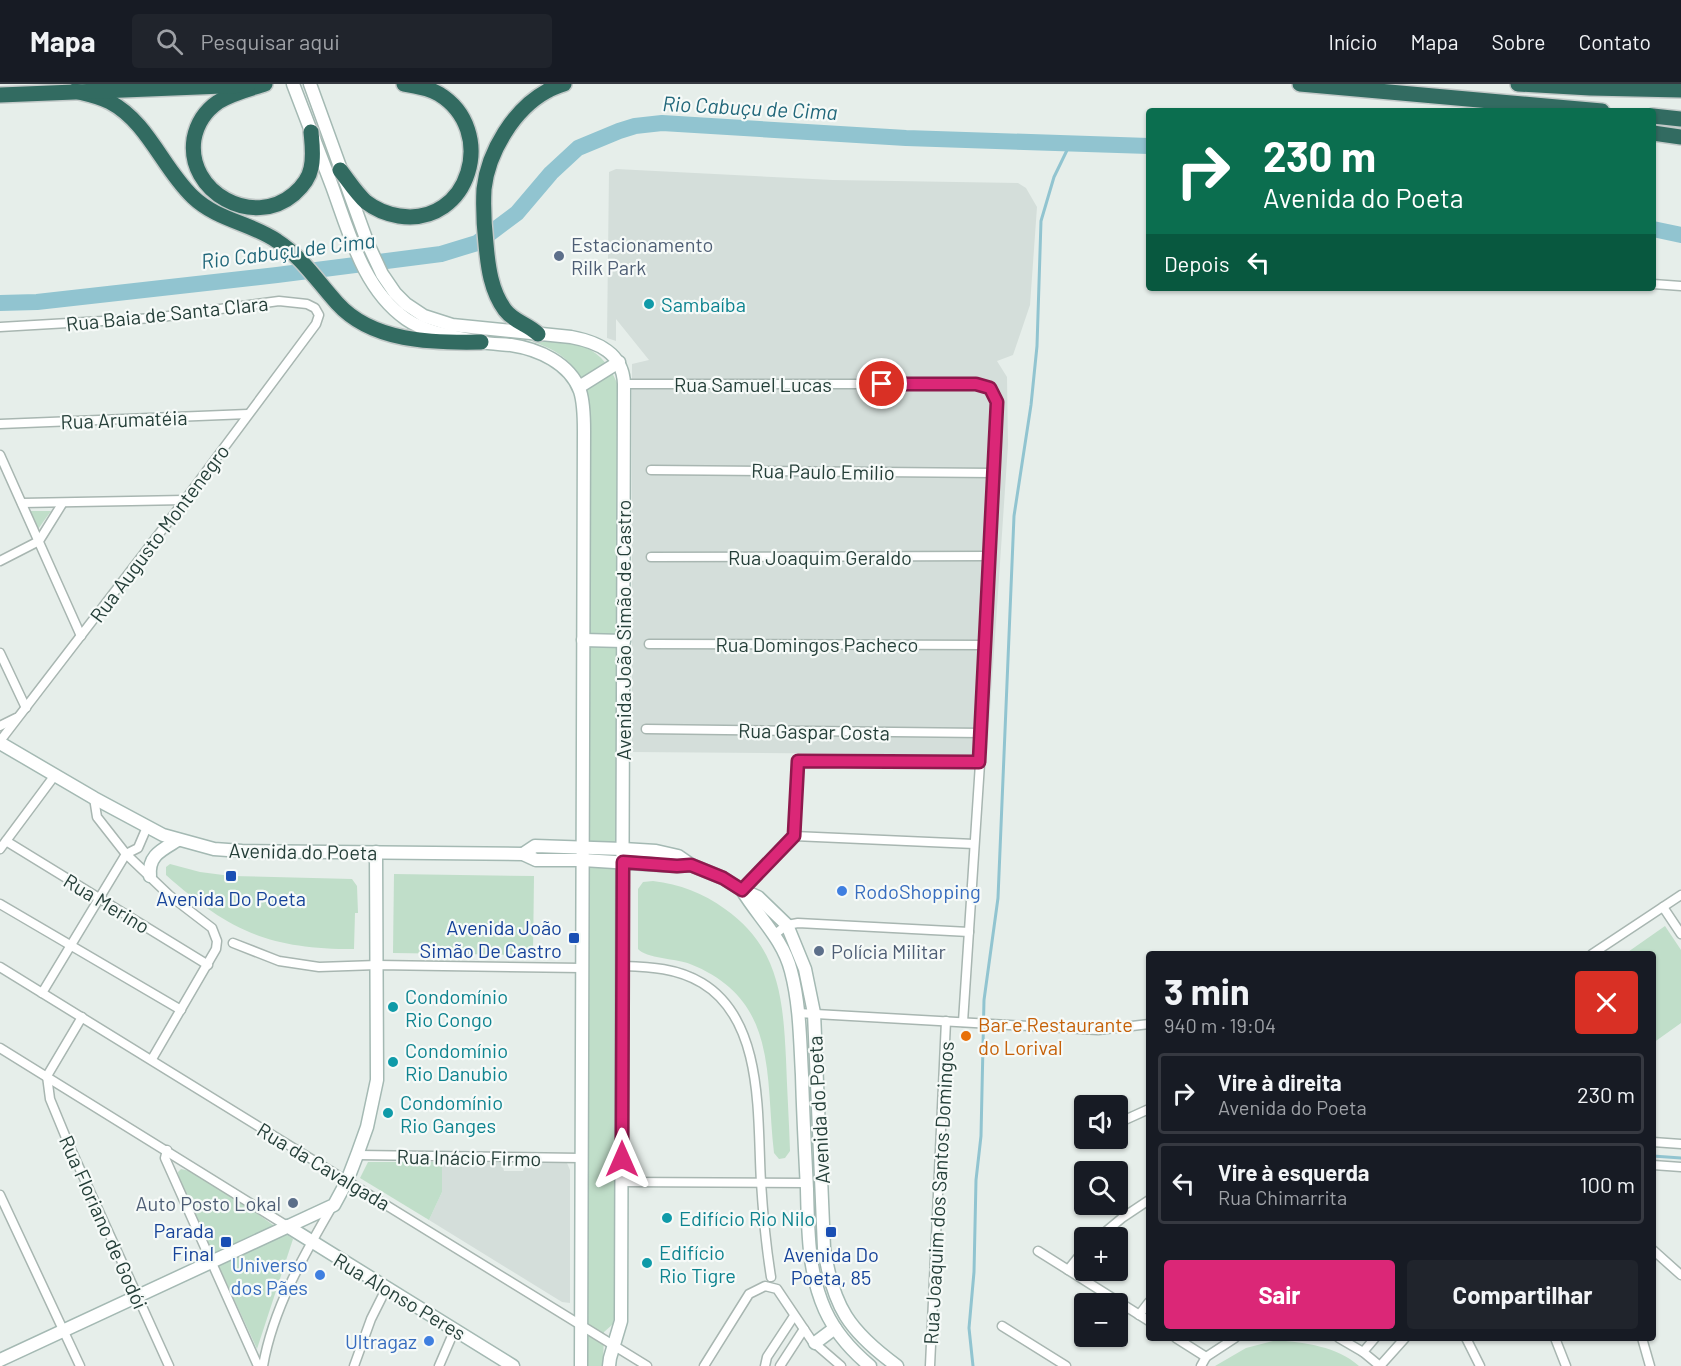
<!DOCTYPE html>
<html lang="pt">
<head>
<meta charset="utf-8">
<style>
  body { margin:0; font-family:Barlow,sans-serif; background:#20242c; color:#f1f3f6; height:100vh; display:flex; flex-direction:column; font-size:22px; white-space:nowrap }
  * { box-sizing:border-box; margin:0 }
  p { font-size:20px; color:#9ea1a6 }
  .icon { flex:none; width:33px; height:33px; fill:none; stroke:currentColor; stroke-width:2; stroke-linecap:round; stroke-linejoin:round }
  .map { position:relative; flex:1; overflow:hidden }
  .sheet { position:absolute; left:1146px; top:867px; width:510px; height:390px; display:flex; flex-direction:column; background:#171b24; border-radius:6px; box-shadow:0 2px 4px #0004 }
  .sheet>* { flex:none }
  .top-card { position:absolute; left:1146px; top:24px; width:510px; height:183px; border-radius:6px; box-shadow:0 2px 4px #0004; background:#0b6e4f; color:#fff; overflow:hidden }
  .buttons { position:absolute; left:1074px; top:1011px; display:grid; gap:12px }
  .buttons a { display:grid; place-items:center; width:54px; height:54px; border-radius:6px; background:#171b24; box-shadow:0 2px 4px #0004; font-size:30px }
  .pin { position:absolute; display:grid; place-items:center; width:51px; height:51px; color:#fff; margin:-26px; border:3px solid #fff; border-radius:50%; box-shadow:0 2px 6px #0007 }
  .me { position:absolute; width:66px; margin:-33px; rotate:0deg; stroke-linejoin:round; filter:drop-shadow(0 0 4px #0008) }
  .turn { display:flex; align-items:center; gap:21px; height:126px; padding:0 18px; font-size:27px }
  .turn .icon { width:78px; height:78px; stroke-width:2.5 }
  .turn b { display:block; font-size:42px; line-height:51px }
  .then { display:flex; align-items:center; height:57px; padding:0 18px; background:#0003; gap:12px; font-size:22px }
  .round { display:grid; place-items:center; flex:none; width:63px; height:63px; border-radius:6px; background:#20242c }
  .headline { display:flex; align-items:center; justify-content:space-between; height:102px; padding:0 18px }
  h1 { font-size:36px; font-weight:700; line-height:45px }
  .action { display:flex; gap:12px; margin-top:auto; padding:12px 18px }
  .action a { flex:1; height:69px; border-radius:6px; background:#db2777; color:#fff; font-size:24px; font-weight:700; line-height:69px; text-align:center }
  .action a+a { background:#20242c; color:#f1f3f6 }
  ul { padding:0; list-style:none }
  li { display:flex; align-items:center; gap:18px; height:81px; margin:0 12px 9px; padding:0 6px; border:3px solid #363941; border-radius:6px }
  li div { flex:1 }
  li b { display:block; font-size:22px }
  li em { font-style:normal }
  header { display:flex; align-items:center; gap:36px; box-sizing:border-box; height:84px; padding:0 30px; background:#171b24; border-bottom:2px solid #363941 }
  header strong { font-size:28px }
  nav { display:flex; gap:33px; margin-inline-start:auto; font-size:21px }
  .search { width:420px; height:54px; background:#20242c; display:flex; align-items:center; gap:15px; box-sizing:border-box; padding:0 21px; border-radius:6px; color:#9ea1a6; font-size:22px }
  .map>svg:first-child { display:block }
</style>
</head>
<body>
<header>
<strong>Mapa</strong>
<div class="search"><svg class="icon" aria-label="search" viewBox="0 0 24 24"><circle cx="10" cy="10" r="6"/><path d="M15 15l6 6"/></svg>Pesquisar aqui</div>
<nav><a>Início</a><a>Mapa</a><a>Sobre</a><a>Contato</a></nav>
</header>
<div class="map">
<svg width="1681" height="1282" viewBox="0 0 1681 1282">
  <rect width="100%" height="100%" fill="#e6eeea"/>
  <g fill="#d4deda">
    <path d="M616 85 833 96 1018 99 1026 104 1037 123 1030 221 1013 271 997 277 1007 293 1008 361 987 671 632 668V280L649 276 616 235V257L607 254 609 88Z"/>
    <path d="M442 1078 502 1079 504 1087H523L527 1079H567L570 1086V1219L562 1218 429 1136 442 1108Z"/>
  </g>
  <g fill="#c0dec9">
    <path d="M526 255C567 257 599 255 617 299L615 1230 613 1240 604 1248 603 1282H587L590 320C579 280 564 268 526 255Z"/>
    <path d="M26 427H51L36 448Z"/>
    <path d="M170 780 200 788 231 792 352 795 357 802 358 829H355L354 865C269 865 229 847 166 791V783Z"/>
    <path d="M394 790 534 792 533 871 393 869Z"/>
    <path d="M653 797C680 800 703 809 725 825 779 863 783 914 786 975 787 1005 789 1036 790 1067L785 1074 779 1075 774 1069C765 992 779 915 690 880 678 875 645 874 638 865V805L643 798Z"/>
    <path d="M1665 842 1681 866V939L1653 959V870H1625Z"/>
    <path d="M368 1078H442V1108L429 1136 360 1094Z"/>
    <path d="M181 1085 190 1087 232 1112 293 1155 257 1265 179 1096 178 1088Z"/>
    <path d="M1277 1256C1305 1259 1337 1262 1359 1282H1215L1246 1264Z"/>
  </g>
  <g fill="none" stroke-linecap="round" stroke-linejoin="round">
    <g stroke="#91c4d0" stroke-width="3">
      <path d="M1653 1072 1681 1074"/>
      <path d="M973 1282 969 1244 974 1188 976 1096 981 1052 984 916 998 814 1014 432 1031 321 1037 262 1041 137 1054 93 1071 58"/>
    </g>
    <g stroke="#91c4d0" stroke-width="16">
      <path d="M1653 145 1681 151"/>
      <path d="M0 219 37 218 277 191 441 170 477 159 517 129 551 89 578 64 619 47 635 42 662 39 906 54 1149 62"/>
    </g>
    <g stroke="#a8b6b1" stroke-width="11">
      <g id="street">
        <path d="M1653 200 1681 202"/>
        <path d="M0 243 154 234 279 217 307 220 315 224 319 231 316 240 185 416 0 657"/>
        <path d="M624 300H976C998 304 998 316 997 335L982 649 963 938"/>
        <path d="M0 340 248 330"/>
        <path d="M0 371 81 552"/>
        <path d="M651 386 994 389"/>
        <path d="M22 419 185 416"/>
        <path d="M651 473 990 472"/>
        <path d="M0 477 39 457 62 420"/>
        <path d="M649 560 986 561"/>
        <path d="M0 569 26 624"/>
        <path d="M0 642 16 634"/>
        <path d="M646 645 982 649"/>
        <path d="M94 714 97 733 126 770 169 811 212 844 217 857 216 865 152 975"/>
        <path d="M794 752 974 760"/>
        <path d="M6 757 208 881"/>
        <path d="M0 765 55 691"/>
        <path d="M742 806 794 752 798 677 979 678"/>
        <path d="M0 820 181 926"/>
        <path d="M1663 823 1681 850"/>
        <path d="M775 850 787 841 798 839 969 848"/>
        <path d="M233 859 279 877 319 883 377 881 582 884"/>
        <path d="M1592 870 1681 811"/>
        <path d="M623 882C651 883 677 884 702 899 765 937 757 1035 761 1098 763 1130 766 1162 771 1193"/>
        <path d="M0 883 647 1282"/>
        <path d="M42 909 126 770 138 764 147 743"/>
        <path d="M798 929 1098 946 1149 940"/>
        <path d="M82 933 47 992 50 1015 69 1061 169 1282"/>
        <path d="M0 964 287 1142"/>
        <path d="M1118 1039 1149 1025"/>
        <path d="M1653 1058 1681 1060"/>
        <path d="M167 1066 165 1074 258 1282"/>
        <path d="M357 1071 581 1074"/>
        <path d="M1653 1081 1681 1083"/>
        <path d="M622 1098 806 1099"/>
        <path d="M0 1111 80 1282"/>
        <path d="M1098 1154 1122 1134 1149 1116"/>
        <path d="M1653 1166 1681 1191"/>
        <path d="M1038 1167 1149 1237"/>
        <path d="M1068 1186 1084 1166"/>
        <path d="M1139 1231 1149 1218"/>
        <path d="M1002 1242 1066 1282"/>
        <path d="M1176 1254 1206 1273"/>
        <path d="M1339 1254 1363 1268 1380 1282"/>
        <path d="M1466 1254 1480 1282"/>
        <path d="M1555 1254 1566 1282"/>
        <path d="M1642 1254 1650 1282"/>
        <path d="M1363 1268 1375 1254"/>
        <path d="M263 1282C273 1224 304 1171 333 1121"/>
        <path d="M354 1282 371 1235 387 1203"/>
        <path d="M439 1282 455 1245"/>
        <path d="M704 1282 749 1210 765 1202 777 1205 812 1257 841 1282"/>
        <path d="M765 1282 767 1273 794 1232"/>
        <path d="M780 1282 804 1245"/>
        <path d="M930 1282 946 937"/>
        <path d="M1201 1282 1206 1273 1235 1254"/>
        <path d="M1380 1282 1405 1254"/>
      </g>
    </g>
    <g stroke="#a4b9b3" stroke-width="15">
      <g id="secondary">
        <path d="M293 0C306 34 319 68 332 102 349 148 363 205 406 235 426 249 456 253 480 258 490 260 501 260 511 261 538 265 570 279 580 307 584 319 584 334 584 347L581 1282"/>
        <path d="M310 0 368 160 382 190 395 209 406 220 424 232 452 241 571 253C598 258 623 269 624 300L621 1237 610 1274 609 1282"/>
        <path d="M579 303 619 278"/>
        <path d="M583 556 624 557"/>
        <path d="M0 659 94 714 163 751 214 765 242 767 523 770 536 776H583L677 782 691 781"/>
        <path d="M523 770 535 762 623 765 656 767 678 772 691 781 723 794 742 806 758 813 787 841 805 885 814 929 824 1164C833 1223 849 1247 897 1282"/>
        <path d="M150 792C148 771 162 766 178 756"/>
        <path d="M742 806C759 834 783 855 791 887 800 921 800 957 802 991 803 1029 805 1067 807 1105 808 1146 808 1188 825 1226 835 1248 852 1267 870 1282"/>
        <path d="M287 1142 513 1282"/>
        <path d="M815 1259 835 1244"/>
        <path d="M0 1276 334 1121 347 1097 357 1071 367 1043 377 996 376 768"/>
      </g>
    </g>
    <g stroke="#c2c9c8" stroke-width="18">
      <g id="highway">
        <path d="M265 0C250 5 232 9 218 18 205 27 197 39 194 55 186 108 253 145 294 110 302 103 309 95 311 84 314 72 312 59 311 48"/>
        <path d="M1300 0 1602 27"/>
        <path d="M1518 0 1590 4 1681 6"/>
        <path d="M75 7C87 10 99 12 110 18 148 38 163 85 193 113 217 136 251 139 277 157 302 173 317 197 337 219 372 258 432 259 481 258"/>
        <path d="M0 11 248 1"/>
        <path d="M1653 32 1681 35"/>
        <path d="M1653 49 1681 53"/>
        <path d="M340 86C348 96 356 109 366 118 375 125 387 130 399 132 470 143 498 46 439 10 429 4 417 2 404 0"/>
        <path d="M538 250C528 240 514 238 505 226 491 207 488 183 486 160 484 142 483 124 484 105 488 68 514 25 547 7 552 4 558 2 564 0"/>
      </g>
    </g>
    <use href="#street" stroke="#fff" stroke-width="8"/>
    <use href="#secondary" stroke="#fff" stroke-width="12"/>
    <use href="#highway" stroke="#326b61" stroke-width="15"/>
  </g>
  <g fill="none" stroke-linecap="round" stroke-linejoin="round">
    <g stroke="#8e194d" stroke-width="15">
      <path id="route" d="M622 1075 623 778 677 782 691 781 723 794 742 806 794 752 798 677 979 678 997 318 990 304 976 300H882"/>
    </g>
    <use href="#route" stroke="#db2777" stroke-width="10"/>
  </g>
  <g fill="#5c6f8a" stroke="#f6faf8" stroke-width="2">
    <circle cx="559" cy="172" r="6"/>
    <circle cx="819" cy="867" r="6"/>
    <circle cx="293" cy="1119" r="6"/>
  </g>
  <g fill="#0f9aa8" stroke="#f6faf8" stroke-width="2">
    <circle cx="649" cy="220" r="6"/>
    <circle cx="393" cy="923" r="6"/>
    <circle cx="393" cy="978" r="6"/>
    <circle cx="388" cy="1029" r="6"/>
    <circle cx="667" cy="1134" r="6"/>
    <circle cx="647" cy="1179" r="6"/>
  </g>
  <g fill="#1a4fb4" stroke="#f6faf8" stroke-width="2">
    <rect x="225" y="786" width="12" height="12" rx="3"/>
    <rect x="568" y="848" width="12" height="12" rx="3"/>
    <rect x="825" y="1142" width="12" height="12" rx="3"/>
    <rect x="220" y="1152" width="12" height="12" rx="3"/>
  </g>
  <g fill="#3f7fe0" stroke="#f6faf8" stroke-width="2">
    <circle cx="842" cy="807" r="6"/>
    <circle cx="320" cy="1191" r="6"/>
    <circle cx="429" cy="1257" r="6"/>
  </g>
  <circle fill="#e8710a" stroke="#f6faf8" stroke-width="2" cx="966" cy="952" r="6"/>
  <g text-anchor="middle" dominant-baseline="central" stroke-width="4.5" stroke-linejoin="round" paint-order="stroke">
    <g font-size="20" fill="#4e5e75" stroke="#f6faf8" text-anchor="start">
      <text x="571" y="160">Estacionamento<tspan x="571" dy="23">Rilk Park</tspan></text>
      <text x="831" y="867">Polícia Militar</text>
      <text x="281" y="1119" text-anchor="end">Auto Posto Lokal</text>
    </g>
    <g font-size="20" fill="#0d838f" stroke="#f6faf8" text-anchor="start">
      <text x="661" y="220">Sambaíba</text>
      <text x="405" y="912">Condomínio<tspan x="405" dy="23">Rio Congo</tspan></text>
      <text x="405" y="966">Condomínio<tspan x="405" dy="23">Rio Danubio</tspan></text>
      <text x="400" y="1018">Condomínio<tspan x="400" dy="23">Rio Ganges</tspan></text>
      <text x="679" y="1134">Edifício Rio Nilo</text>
      <text x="659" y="1168">Edifício<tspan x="659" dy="23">Rio Tigre</tspan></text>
    </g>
    <g font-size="20" fill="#253f39" stroke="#f6faf8">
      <text transform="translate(167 229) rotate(-6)">Rua Baia de Santa Clara</text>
      <text x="753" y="300">Rua Samuel Lucas</text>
      <text transform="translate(124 335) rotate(-2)">Rua Arumatéia</text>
      <text transform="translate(823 387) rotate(1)">Rua Paulo Emilio</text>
      <text transform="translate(159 449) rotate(-53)">Rua Augusto Montenegro</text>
      <text x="820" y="473">Rua Joaquim Geraldo</text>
      <text transform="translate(623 546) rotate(-90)">Avenida João Simão de Castro</text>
      <text x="817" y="560">Rua Domingos Pacheco</text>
      <text transform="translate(814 647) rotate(1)">Rua Gaspar Costa</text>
      <text transform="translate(303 767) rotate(1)">Avenida do Poeta</text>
      <text transform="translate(107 819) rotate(31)">Rua Merino</text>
      <text transform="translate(818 1026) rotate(-93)">Avenida do Poeta</text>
      <text transform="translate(469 1073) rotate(1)">Rua Inácio Firmo</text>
      <text transform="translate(324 1082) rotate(31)">Rua da Cavalgada</text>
      <text transform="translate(938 1109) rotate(-87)">Rua Joaquim dos Santos Domingos</text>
      <text transform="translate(104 1138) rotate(66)">Rua Floriano de Godói</text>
      <text transform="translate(400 1212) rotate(31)">Rua Alonso Peres</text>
    </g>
    <g font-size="20" fill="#366cbe" stroke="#f6faf8" text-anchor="end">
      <text x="854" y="807" text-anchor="start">RodoShopping</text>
      <text x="308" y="1180">Universo<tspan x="308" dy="23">dos Pães</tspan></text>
      <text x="417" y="1257">Ultragaz</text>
    </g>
    <g font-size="20" fill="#164399" stroke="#f6faf8">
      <text x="231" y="814">Avenida Do Poeta</text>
      <text x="562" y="843" text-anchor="end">Avenida João<tspan x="562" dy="23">Simão De Castro</tspan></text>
      <text x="214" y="1146" text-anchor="end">Parada<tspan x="214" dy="23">Final</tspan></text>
      <text x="831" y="1170">Avenida Do<tspan x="831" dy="23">Poeta, 85</tspan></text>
    </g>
    <g font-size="20" fill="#c56008" stroke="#f6faf8" text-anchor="start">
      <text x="978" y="940">Bar e Restaurante<tspan x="978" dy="23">do Lorival</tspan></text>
    </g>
    <g font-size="21" font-style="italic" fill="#21677a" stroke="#f6faf8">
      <text transform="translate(750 23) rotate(3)">Rio Cabuçu de Cima</text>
      <text transform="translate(288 166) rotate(-7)">Rio Cabuçu de Cima</text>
    </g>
  </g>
</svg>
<div class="buttons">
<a><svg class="icon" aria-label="sound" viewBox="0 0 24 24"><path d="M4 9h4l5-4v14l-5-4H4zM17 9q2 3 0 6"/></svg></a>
<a><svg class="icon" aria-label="search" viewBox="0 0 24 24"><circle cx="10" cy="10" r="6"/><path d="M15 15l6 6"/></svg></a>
<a>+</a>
<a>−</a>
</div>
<div class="pin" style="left:882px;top:300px;background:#d93025"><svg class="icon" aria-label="arrive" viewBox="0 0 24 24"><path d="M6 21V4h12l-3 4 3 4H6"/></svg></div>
<svg class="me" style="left:622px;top:1075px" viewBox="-20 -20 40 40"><path d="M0-17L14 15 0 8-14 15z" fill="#db2777" stroke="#fff" stroke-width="4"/></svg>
<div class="top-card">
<div class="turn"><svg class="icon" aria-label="right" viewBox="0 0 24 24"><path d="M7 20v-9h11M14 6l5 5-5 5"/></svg><div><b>230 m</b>Avenida do Poeta</div></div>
<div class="then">Depois<svg class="icon" aria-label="left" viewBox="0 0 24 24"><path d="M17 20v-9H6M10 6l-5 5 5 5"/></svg></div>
</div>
<section class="sheet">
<div class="headline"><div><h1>3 min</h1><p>940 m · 19:04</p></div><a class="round" style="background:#d93025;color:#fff"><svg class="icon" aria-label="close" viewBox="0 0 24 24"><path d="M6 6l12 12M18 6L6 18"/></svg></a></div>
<ul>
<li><svg class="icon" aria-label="right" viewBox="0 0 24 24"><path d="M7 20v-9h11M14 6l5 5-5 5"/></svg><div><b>Vire à direita</b><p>Avenida do Poeta</p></div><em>230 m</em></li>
<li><svg class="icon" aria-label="left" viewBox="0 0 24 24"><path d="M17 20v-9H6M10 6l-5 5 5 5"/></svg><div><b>Vire à esquerda</b><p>Rua Chimarrita</p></div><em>100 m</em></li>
</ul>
<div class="action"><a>Sair</a><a>Compartilhar</a></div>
</section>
</div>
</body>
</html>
